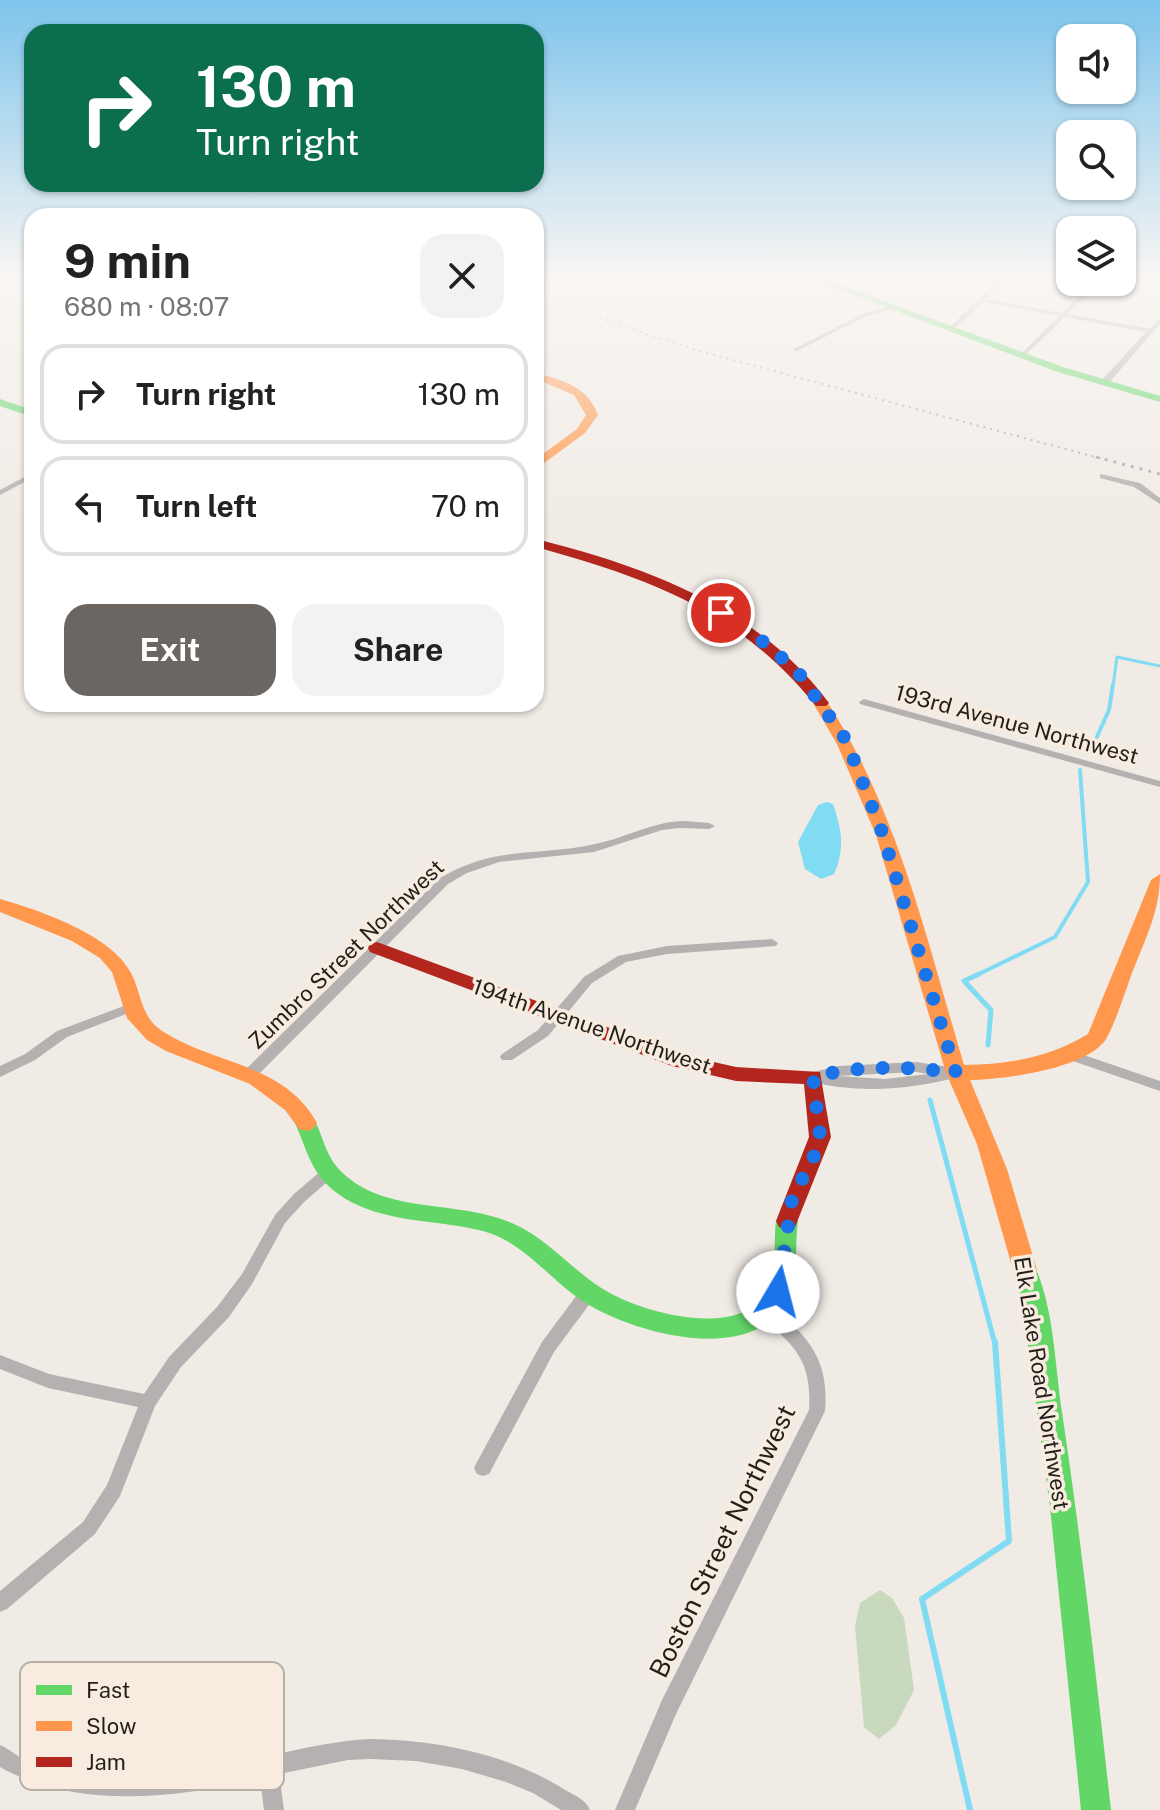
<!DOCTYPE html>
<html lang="en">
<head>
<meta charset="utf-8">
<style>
  body { margin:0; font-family:"Public Sans",sans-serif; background:#f2f2f2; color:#222; height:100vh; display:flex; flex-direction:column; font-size:30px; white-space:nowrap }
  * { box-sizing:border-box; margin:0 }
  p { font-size:26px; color:#767676 }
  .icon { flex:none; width:44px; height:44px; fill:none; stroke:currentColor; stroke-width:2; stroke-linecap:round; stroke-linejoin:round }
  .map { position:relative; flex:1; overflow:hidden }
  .side { position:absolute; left:24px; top:208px; width:520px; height:504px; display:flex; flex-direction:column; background:#fff; border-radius:24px; box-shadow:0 2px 6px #0004 }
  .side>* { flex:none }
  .top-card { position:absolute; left:24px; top:24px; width:520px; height:168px; border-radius:24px; box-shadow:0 2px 6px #0004; background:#0b6e4f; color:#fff; overflow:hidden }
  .controls { position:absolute; left:1056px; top:24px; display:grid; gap:16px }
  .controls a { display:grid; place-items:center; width:80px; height:80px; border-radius:16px; background:#fff; box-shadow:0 2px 6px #0004; font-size:40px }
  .pin { position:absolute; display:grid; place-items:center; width:68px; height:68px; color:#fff; margin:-34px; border:4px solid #fff; border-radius:50%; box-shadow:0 2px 8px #0007 }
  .me { position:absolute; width:88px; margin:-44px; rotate:8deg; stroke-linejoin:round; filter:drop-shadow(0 0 6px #0008) }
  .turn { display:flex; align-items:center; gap:28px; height:168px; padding:0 40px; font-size:36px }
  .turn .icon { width:104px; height:104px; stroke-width:2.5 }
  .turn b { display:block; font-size:56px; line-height:68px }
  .round { display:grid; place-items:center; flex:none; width:84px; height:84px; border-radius:24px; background:#f2f2f2 }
  .overview { display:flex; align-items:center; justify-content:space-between; height:136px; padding:0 40px }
  h1 { font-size:48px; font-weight:700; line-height:60px }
  .action { display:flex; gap:16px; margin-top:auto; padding:16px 40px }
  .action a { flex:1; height:92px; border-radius:24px; background:#6b6662; color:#fff; font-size:32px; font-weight:700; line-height:92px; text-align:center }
  .action a+a { background:#f2f2f2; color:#222 }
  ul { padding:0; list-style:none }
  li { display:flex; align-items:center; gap:24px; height:100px; margin:0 16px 12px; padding:0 24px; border:4px solid #e0e0e0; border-radius:24px }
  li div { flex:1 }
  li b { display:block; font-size:30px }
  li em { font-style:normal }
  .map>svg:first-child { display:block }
</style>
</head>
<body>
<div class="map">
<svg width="1160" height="1810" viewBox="0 0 1160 1810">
  <rect width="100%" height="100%" fill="#f1ebe5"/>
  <path fill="#c9d9bd" d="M880 1590 892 1598 904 1618 914 1690 896 1725 879 1739 864 1727 855 1626 860 1603Z"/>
  <path fill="#80dcf2" d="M827 802 833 804C842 830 845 849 834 874L821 879 805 869 798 842 818 805Z"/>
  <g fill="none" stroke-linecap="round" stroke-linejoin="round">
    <path stroke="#80dcf2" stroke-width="3" d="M1113 686 1117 657 1160 666"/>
    <g stroke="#80dcf2" stroke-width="4">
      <path d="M1091 750 1109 710 1113 684"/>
      <path d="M975 976 1055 937 1088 882 1080 770"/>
    </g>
    <g stroke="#80dcf2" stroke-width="5">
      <path d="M979 974 964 981 991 1010 988 1045"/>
      <path d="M930 1100 995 1344"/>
    </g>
    <path stroke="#80dcf2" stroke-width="6" d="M970 1810 922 1599 1009 1541 995 1342"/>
    <g fill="#b4b1b0" fill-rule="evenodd">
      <path d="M863 279H900L888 284Z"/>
      <path d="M1000 279H1006L986 299 1062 313 1093 282H1100L1068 314 1149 329 1160 318V324L1107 385H1101V381L1146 332 1065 317 1023 357 1020 355 1059 316 983 302 953 330H949V328Z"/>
      <path d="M891 306 894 308 893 309 867 316 797 351 792 350 863 314Z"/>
      <path d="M32 473V478L0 495V490Z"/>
      <path d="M1100 474 1140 483 1160 498V504L1134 487 1100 478Z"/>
      <path d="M864 699 1160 781V787L860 704 859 702Z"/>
      <path d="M685 821 709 823 715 826 709 829 680 828 662 830 594 852 499 862 467 873 448 884 253 1080H243L241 1076 243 1072 440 878C497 845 536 857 595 844 626 838 653 821 685 821Z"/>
      <path d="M772 939 778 943 776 946 667 954 626 962 592 983 548 1036 512 1060H502L500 1057 502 1054 538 1030 584 977 618 956 667 946Z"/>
      <path d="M129 1004 134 1005 135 1008 134 1011 67 1037 35 1060 0 1077V1066L25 1054 57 1031Z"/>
      <path d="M1072 1051 1160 1081V1091L1067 1059 1065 1056 1067 1053Z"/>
      <path d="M916 1062 956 1068 961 1070 963 1073 961 1076C912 1090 857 1094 808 1081L806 1077 808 1073 839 1066ZM916 1072 928 1074 885 1079 837 1076Z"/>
      <path d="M328 1167 333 1169 335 1173 333 1177 304 1202 285 1223 252 1284 229 1317 181 1367 155 1406 120 1496 95 1534 7 1609 0 1612V1591L83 1522 107 1485 138 1407 48 1388 0 1369V1355L49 1374 144 1394 169 1357 217 1307 242 1274 275 1215 294 1194 323 1169Z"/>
      <path d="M588 1286 594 1288 596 1293 594 1298 554 1352 489 1474 483 1476 477 1474 474 1468 477 1462 542 1342 582 1288Z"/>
      <path d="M766 1303C776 1307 784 1316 791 1323 819 1350 828 1373 825 1411L676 1714 635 1810H615L662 1700 809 1410C812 1360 795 1347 760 1315L758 1310 760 1305Z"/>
      <path d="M370 1739C438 1740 509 1754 567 1791 576 1796 586 1800 590 1810H561L533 1793 506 1782 462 1769 416 1761 370 1759 348 1760 279 1774 284 1810H264L260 1779C176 1798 76 1810 0 1767V1745C12 1750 20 1759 31 1764 40 1769 51 1772 61 1774 163 1802 269 1744 370 1739Z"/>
    </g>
    <g fill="#63d668" fill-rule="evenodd">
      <path d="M811 279H824L1063 367 1160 396V402L1055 371Z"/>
      <path d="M0 399 32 410V417L0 406Z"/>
      <path d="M306 1115 313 1117C322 1133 325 1153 337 1167 381 1217 458 1198 514 1224 548 1239 572 1270 603 1289 639 1312 738 1340 766 1293 778 1274 773 1243 776 1221L779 1215 787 1212 795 1215 798 1221C794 1248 800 1280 785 1304 749 1364 638 1334 589 1305 556 1286 533 1252 497 1236 479 1228 457 1226 437 1223 396 1218 349 1212 321 1178 309 1163 303 1141 295 1123L299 1117Z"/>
      <path d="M1025 1260 1033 1263C1054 1304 1055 1367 1062 1412 1082 1544 1096 1677 1111 1810H1081L1050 1507 1023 1308 1013 1270 1017 1263Z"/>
    </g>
    <g fill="#ff974d" fill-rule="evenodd">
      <path d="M536 373C563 380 588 387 598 415L585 433 536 469V459L577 429 586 415 574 395 536 379Z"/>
      <path d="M821 698 826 700C898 810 927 941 964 1065 1009 1064 1049 1058 1088 1034L1151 880 1160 874C1160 910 1147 935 1134 968 1127 985 1114 1029 1104 1042 1080 1070 1004 1079 970 1080L1007 1169 1037 1270 1033 1277 1025 1280 1017 1277 1013 1270 977 1144 946 1073 876 835 837 744 813 703Z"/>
      <path d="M0 899C39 910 112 935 131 973 142 994 140 1016 162 1031 214 1065 284 1063 317 1123L313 1129 306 1131 299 1129 285 1110 250 1084 166 1051 147 1040 127 1018 112 972 100 958 72 941 0 912Z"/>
    </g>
    <g fill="#b3261e" fill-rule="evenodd">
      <path d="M536 539C647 567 758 607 829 703L826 706H816C738 610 651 579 536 547Z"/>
      <path d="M377 942 683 1055 736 1067 820 1072 831 1137 795 1227 787 1230 779 1227 776 1221 809 1137 804 1084 736 1081 672 1066 370 952 368 948 370 944Z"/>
    </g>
    <path stroke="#aca9a6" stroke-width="2" stroke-dasharray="2 5" stroke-linecap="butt" d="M536 289 613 323 699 351 1103 459"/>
    <path stroke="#aca9a6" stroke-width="3" stroke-dasharray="3 6" stroke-linecap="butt" d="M1096 457 1160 474"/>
  </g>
  <linearGradient id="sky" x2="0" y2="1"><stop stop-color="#7ec4ec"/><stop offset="0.52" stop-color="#f9f6f3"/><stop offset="1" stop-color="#f9f6f3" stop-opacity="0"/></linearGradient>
  <rect width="1160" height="532" fill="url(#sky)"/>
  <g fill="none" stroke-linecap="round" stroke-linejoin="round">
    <path stroke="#1a73e8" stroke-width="14" stroke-dasharray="0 25.2" d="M721 613 769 646 800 675 846 740 882 832 956 1073C909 1066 860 1065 813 1077L820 1136 814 1156 792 1199 778 1292"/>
  </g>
  <g text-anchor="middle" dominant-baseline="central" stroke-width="7" stroke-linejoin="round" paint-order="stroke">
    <g font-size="22" fill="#231f1b" stroke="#f7ecdf">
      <text transform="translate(1017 724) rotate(15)">193rd Avenue Northwest</text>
      <text transform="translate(346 954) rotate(-44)">Zumbro Street Northwest</text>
      <text transform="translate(592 1026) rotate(19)">194th Avenue Northwest</text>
      <text transform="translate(1042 1383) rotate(81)">Elk Lake Road Northwest</text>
    </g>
    <g font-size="26" fill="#231f1b" stroke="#f7ecdf">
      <text transform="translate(722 1541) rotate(-64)">Boston Street Northwest</text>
    </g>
  </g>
  <rect x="20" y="1662" width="264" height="128" rx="12" fill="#f7ecdf" stroke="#b7aea4" stroke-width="2"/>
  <rect x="36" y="1685" width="36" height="10" fill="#63d668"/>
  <rect x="36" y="1721" width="36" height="10" fill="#ff974d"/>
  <rect x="36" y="1757" width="36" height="10" fill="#b3261e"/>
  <g font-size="22" fill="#231f1b">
    <text x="86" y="1698">Fast</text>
    <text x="86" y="1734">Slow</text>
    <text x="86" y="1770">Jam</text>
  </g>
</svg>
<div class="controls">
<a><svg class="icon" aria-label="sound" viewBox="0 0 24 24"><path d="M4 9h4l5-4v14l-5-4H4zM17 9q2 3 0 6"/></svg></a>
<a><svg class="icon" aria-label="search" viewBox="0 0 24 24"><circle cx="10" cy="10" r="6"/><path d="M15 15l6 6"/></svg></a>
<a><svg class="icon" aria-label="layers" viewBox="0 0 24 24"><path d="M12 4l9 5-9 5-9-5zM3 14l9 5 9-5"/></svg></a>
</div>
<div class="pin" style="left:721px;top:613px;background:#d93025"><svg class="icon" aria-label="arrive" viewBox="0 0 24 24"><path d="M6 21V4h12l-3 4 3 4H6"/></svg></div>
<svg class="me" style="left:778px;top:1292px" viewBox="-20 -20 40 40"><circle r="19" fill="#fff"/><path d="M0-13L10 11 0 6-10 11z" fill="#1a73e8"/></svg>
<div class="top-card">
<div class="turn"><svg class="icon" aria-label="right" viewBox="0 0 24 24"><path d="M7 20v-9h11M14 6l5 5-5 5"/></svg><div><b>130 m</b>Turn right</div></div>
</div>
<section class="side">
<div class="overview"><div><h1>9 min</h1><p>680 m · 08:07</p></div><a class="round"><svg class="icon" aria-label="close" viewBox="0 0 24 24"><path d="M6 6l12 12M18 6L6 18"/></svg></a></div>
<ul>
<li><svg class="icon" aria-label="right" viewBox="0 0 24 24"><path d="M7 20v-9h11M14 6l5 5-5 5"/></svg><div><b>Turn right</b></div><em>130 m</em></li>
<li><svg class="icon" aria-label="left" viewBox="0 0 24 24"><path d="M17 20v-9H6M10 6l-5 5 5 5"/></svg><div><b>Turn left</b></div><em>70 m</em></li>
</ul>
<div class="action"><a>Exit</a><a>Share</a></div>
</section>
</div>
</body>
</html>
